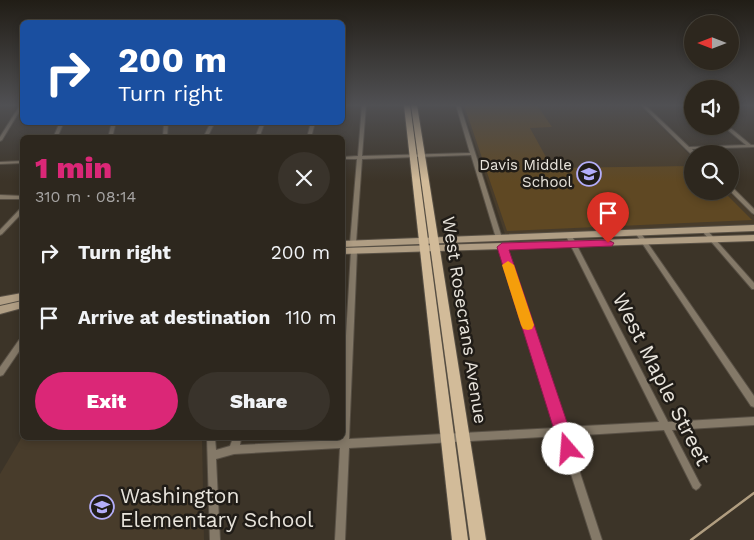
<!DOCTYPE html>
<html lang="en">
<head>
<meta charset="utf-8">
<style>
  body { margin:0; font-family:"Work Sans",sans-serif; background:#39332b; color:#f1f3f6; height:100vh; display:flex; flex-direction:column; font-size:19px; white-space:nowrap }
  * { box-sizing:border-box; margin:0 }
  p { font-size:16px; color:#a7a5a4 }
  .icon { flex:none; width:28px; height:28px; fill:none; stroke:currentColor; stroke-width:2; stroke-linecap:round; stroke-linejoin:round }
  .map { position:relative; flex:1; overflow:hidden }
  .panel { position:absolute; left:20px; top:135px; width:325px; height:305px; display:flex; flex-direction:column; background:#2d271e; border-radius:8px; box-shadow:0 2px 8px #0003,0 0 0 1px #48443c }
  .panel>* { flex:none }
  .hud { position:absolute; left:20px; top:20px; width:325px; height:105px; border-radius:8px; box-shadow:0 2px 8px #0003,0 0 0 1px #48443c; background:#1a4fa0; color:#fff; overflow:hidden }
  .needle { width:32px; rotate:270deg }
  .fabs { position:absolute; left:684px; top:15px; display:grid; gap:10px }
  .fabs a { display:grid; place-items:center; width:55px; height:55px; border-radius:50%; background:#2d271e; box-shadow:0 2px 8px #0003,0 0 0 1px #48443c; font-size:25px }
  .pin { position:absolute; display:grid; place-items:center; width:42px; height:42px; color:#fff; margin:-51px -21px; border-radius:50% 50% 50% 0; rotate:-45deg; box-shadow:0 0 5px #0007 }
  .pin .icon { rotate:45deg }
  .me { position:absolute; width:55px; margin:-28px; rotate:342deg; stroke-linejoin:round; filter:drop-shadow(0 0 4px #0008) }
  .turn { display:flex; align-items:center; gap:18px; height:105px; padding:0 15px; font-size:22px }
  .turn .icon { width:65px; height:65px; stroke-width:2.5 }
  .turn b { display:block; font-size:35px; line-height:42px }
  .round { display:grid; place-items:center; flex:none; width:52px; height:52px; border-radius:26px; background:#39332b }
  .headline { display:flex; align-items:center; justify-content:space-between; height:85px; padding:0 15px }
  h1 { font-size:30px; font-weight:800; line-height:38px; color:#db2777 }
  .button { display:flex; gap:10px; margin-top:auto; padding:10px 15px }
  .button a { flex:1; height:58px; border-radius:30px; background:#db2777; color:#fff; font-size:20px; font-weight:800; line-height:58px; text-align:center }
  .button a+a { background:#39332b; color:#f1f3f6 }
  ul { padding:0; list-style:none }
  li { display:flex; align-items:center; gap:15px; height:65px; padding:0 15px }
  li div { flex:1 }
  li b { display:block; font-size:19px }
  li em { font-style:normal }
  .map>svg:first-child { display:block }
</style>
</head>
<body>
<div class="map">
<svg width="754" height="540" viewBox="0 0 754 540">
  <rect width="100%" height="100%" fill="#3c3428"/>
  <g fill="#483c2b">
    <path d="M462 105H639L692 157V191H728L754 216V224L505 234Z"/>
    <path d="M22 437 202 438 204 540H0V474Z"/>
  </g>
  <path fill="#5f4823" d="M464 105H537L552 127 530 128 552 168 692 166V191H723L752 220 507 231Z"/>
  <g fill="none" stroke-linecap="round" stroke-linejoin="round">
    <path stroke="#b19e80" stroke-width="2.5" d="M691 540 754 493"/>
    <g stroke="#585045" stroke-width="2">
      <g id="minor">
        <path d="M20 105H22V107L2 140 0 141V137Z"/>
        <path d="M362 105H366L362 156 470 153 456 105H460L502 238 501 239H497L496 238 471 155 362 159 356 243 353 245 351 244 350 243 357 159H342V157L358 156Z"/>
        <path d="M641 105H645L689 147 746 145 723 126H728L751 145H754V147L692 149 696 154H692V155Z"/>
        <path d="M60 122H64L57 138H53Z"/>
        <path d="M112 122H116L112 138H108Z"/>
        <path d="M164 122H168L167 138H163Z"/>
        <path d="M211 122H215L207 138H203Z"/>
        <path d="M261 122H265L259 138H255Z"/>
        <path d="M311 122H315L311 138H307Z"/>
        <path d="M22 161V163L0 164V162Z"/>
        <path d="M730 186 732 187 754 209V214L752 213 730 191Z"/>
        <path d="M0 195 22 196V199H0Z"/>
        <path d="M20 209H22V213L2 234 0 235V230Z"/>
        <path d="M704 228 706 229 754 283V289H752L702 231 701 230 702 229Z"/>
        <path d="M638 231 640 232 754 396V407L751 406 636 234 635 233 636 232Z"/>
        <path d="M569 234 572 236 668 422 754 417V425L672 430 699 482 701 485 699 488 696 490 693 488 664 430 568 436 602 540H592L559 436 349 448 345 540H335L340 448 234 454 216 459 220 540H210L207 438H215L216 450 230 446 233 438H241L240 445 340 440 341 438H342V403L351 251 354 249 357 251 349 439 556 428 499 247 502 245 505 247 565 427 659 422 566 236Z"/>
        <path d="M22 301V308L20 307 19 305 20 302Z"/>
        <path d="M22 339V347L3 375 0 376V367L19 340Z"/>
      </g>
    </g>
    <g stroke="#585045" stroke-width="2">
      <g id="secondary">
        <path d="M754 225V231L342 247V241Z"/>
        <path d="M754 235V241L342 254V248Z"/>
        <path d="M22 293V300L0 305V297Z"/>
        <path d="M22 301V308L0 314V306Z"/>
      </g>
    </g>
    <g stroke="#585045" stroke-width="2">
      <g id="primary">
        <path d="M404 105H410L468 540H452Z"/>
        <path d="M411 105H417L486 540H470Z"/>
      </g>
    </g>
    <use href="#minor" fill="#847968" fill-rule="evenodd"/>
    <use href="#secondary" fill="#b09e84" fill-rule="evenodd"/>
    <use href="#primary" fill="#d2bb99" fill-rule="evenodd"/>
  </g>
  <linearGradient id="sky" x2="0" y2="1"><stop stop-color="#211d16"/><stop offset="0.58" stop-color="#505053"/><stop offset="1" stop-color="#505053" stop-opacity="0"/></linearGradient>
  <rect width="754" height="181" fill="url(#sky)"/>
  <path fill="#db2777" stroke="#8e194d" d="M608 240 614 243 612 246 509 250 576 449 574 455 568 457 563 455 560 449 497 247 502 243Z"/>
  <path fill="#f59e0b" d="M508 261 514 265 534 325 532 329 528 330 523 329 521 325 502 265Z"/>
  <defs>
    <g id="school-ring" transform="scale(1.25)"><circle r="9.5" fill="#201c17" stroke="#b3adf9" stroke-width="1.5"/><path d="M0-5L7-2L0 1L-7-2ZM-4 1L0 2.5L4 1V4Q0 6-4 4Z" fill="#b3adf9"/></g>
  </defs>
  <g fill-rule="evenodd">
    <use href="#school-ring" x="589" y="174"/>
    <use href="#school-ring" x="102" y="507"/>
  </g>
  <g text-anchor="middle" dominant-baseline="central" stroke-width="5" stroke-linejoin="round" paint-order="stroke">
    <g font-size="15" fill="#e8e4dc" stroke="#201c17" text-anchor="end">
      <text x="572" y="165">Davis Middle<tspan x="572" dy="17">School</tspan></text>
    </g>
    <g font-size="18" fill="#e8e4dc" stroke="#201c17">
      <text transform="translate(465 320) rotate(81)">West Rosecrans Avenue</text>
    </g>
    <g font-size="21" fill="#e8e4dc" stroke="#201c17">
      <text transform="translate(662 379) rotate(63)">West Maple Street</text>
    </g>
    <g font-size="21" fill="#e8e4dc" stroke="#201c17" text-anchor="start">
      <text x="120" y="495">Washington<tspan x="120" dy="24">Elementary School</tspan></text>
    </g>
  </g>
</svg>
<div class="fabs">
<a><svg class="needle" viewBox="-14 -14 28 28"><path d="M0-13l5 13h-10z" fill="#e53935"/><path d="M0 13l5-13h-10z" fill="#a7a5a4"/></svg></a>
<a><svg class="icon" aria-label="sound" viewBox="0 0 24 24"><path d="M4 9h4l5-4v14l-5-4H4zM17 9q2 3 0 6"/></svg></a>
<a><svg class="icon" aria-label="search" viewBox="0 0 24 24"><circle cx="10" cy="10" r="6"/><path d="M15 15l6 6"/></svg></a>
</div>
<div class="pin" style="left:608px;top:243px;background:#d93025"><svg class="icon" aria-label="arrive" viewBox="0 0 24 24"><path d="M6 21V4h12l-3 4 3 4H6"/></svg></div>
<svg class="me" style="left:568px;top:449px" viewBox="-20 -20 40 40"><circle r="19" fill="#fff"/><path d="M0-13L10 11 0 6-10 11z" fill="#db2777"/></svg>
<div class="hud">
<div class="turn"><svg class="icon" aria-label="right" viewBox="0 0 24 24"><path d="M7 20v-9h11M14 6l5 5-5 5"/></svg><div><b>200 m</b>Turn right</div></div>
</div>
<section class="panel">
<div class="headline"><div><h1>1 min</h1><p>310 m · 08:14</p></div><a class="round"><svg class="icon" aria-label="close" viewBox="0 0 24 24"><path d="M6 6l12 12M18 6L6 18"/></svg></a></div>
<ul>
<li><svg class="icon" aria-label="right" viewBox="0 0 24 24"><path d="M7 20v-9h11M14 6l5 5-5 5"/></svg><div><b>Turn right</b></div><em>200 m</em></li>
<li><svg class="icon" aria-label="arrive" viewBox="0 0 24 24"><path d="M6 21V4h12l-3 4 3 4H6"/></svg><div><b>Arrive at destination</b></div><em>110 m</em></li>
</ul>
<div class="button"><a>Exit</a><a>Share</a></div>
</section>
</div>
</body>
</html>
